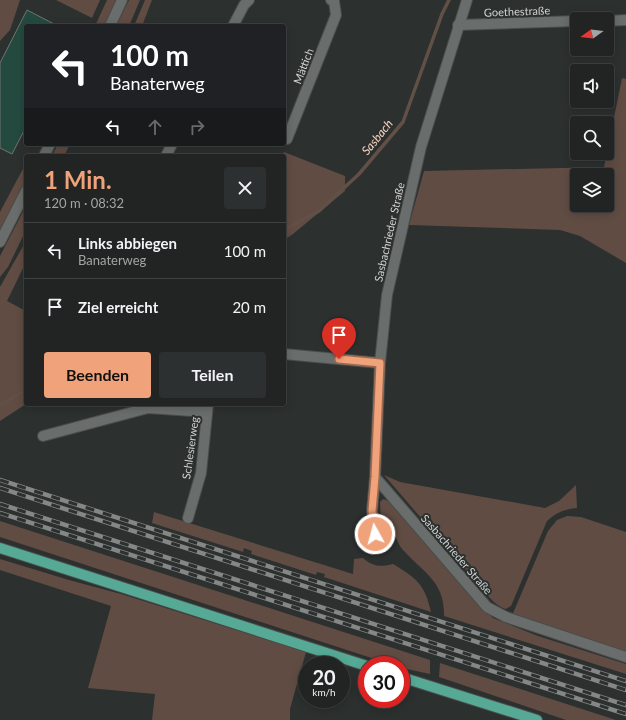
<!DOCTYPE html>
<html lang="de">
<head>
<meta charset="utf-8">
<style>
  body { margin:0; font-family:Lato,sans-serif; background:#2d3030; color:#f1f3f6; height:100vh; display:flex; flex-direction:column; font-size:15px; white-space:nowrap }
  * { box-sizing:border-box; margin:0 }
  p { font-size:13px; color:#a2a4a6 }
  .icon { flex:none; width:22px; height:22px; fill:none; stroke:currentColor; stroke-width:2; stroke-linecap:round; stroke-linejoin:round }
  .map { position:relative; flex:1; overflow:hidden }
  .details { position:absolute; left:24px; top:154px; width:262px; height:252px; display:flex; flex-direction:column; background:#212423; border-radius:4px; box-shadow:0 2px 10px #0003,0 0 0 1px #3e4141 }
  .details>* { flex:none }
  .banner { position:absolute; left:24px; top:24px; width:262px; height:122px; border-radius:4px; box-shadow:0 2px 10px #0003,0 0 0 1px #3e4141; background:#202124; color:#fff; overflow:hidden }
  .needle { width:26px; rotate:255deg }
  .tools { position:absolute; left:570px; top:12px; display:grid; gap:8px }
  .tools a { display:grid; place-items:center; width:44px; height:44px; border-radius:4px; background:#212423; box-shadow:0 2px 10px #0003,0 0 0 1px #3e4141; font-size:20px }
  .speed { position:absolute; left:298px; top:656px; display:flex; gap:8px; font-size:20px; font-weight:700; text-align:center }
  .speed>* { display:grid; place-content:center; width:52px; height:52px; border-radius:50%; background:#212423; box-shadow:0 2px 10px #0003,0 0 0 1px #3e4141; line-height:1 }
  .speed small { font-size:10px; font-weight:400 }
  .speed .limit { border:6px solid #d22; background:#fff; color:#111 }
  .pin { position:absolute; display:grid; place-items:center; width:34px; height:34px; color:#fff; margin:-41px -17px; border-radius:50% 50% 50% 0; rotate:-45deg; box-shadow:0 0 4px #0007 }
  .pin .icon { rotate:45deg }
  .me { position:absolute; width:44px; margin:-22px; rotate:353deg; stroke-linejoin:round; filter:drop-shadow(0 0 3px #0008) }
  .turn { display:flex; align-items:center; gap:14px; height:84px; padding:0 20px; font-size:18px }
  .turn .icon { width:52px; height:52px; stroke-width:2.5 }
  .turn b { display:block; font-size:28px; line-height:34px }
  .lanes { display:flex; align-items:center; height:38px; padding:0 20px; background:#0003; justify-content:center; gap:20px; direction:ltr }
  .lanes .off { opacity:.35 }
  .round { display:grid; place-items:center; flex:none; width:42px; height:42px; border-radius:4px; background:#2d3030 }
  .head { display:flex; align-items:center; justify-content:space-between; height:68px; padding:0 20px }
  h1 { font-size:24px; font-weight:700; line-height:30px; color:#f0a27a }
  .cta { display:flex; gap:8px; margin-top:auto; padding:8px 20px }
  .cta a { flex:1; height:46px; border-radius:4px; background:#f0a27a; color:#111; font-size:16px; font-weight:700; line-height:46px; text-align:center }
  .cta a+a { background:#2d3030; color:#f1f3f6 }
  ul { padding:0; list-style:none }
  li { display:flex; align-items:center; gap:12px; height:56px; padding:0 20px; border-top:1px solid #3e4141 }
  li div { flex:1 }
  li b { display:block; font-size:15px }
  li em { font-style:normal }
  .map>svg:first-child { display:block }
</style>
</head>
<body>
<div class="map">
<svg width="626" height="720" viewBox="0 0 626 720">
  <rect width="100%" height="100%" fill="#2c302f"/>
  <g fill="#604c43" fill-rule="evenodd">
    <path d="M0 0H20L10 30 0 41Z"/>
    <path d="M56 0H100L92 18Z"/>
    <path d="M107 0H116L104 26H95Z"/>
    <path d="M129 0H140L129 26H116Z"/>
    <path d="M145 0H152L142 26H134Z"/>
    <path d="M622 78 626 79V263L580 236 560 230 409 225 424 171 604 167ZM577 175H607V205H577Z"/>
    <path d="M58 144H70L64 156H52Z"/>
    <path d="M284 152 345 176V191L293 234 284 240V156H281Z"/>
    <path d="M26 163V182L0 231V212Z"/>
    <path d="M26 206V230L8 267 0 277V256Z"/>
    <path d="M26 241V262L7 301 26 311V404L0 421V287Z"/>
    <path d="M384 475 400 482 545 508 559 501 576 485 577 508C565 509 557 512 547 521L511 606 506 609C497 607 489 597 483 590Z"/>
    <path d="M383 499 389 501 403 515 493 618 538 636 626 664V674L444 616C445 582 424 573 403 550 398 545 397 537 392 532 389 529 385 527 381 525L380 502Z"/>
    <path d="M154 512 353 574 354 559 363 558C373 567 381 567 393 564 416 578 425 584 431 612L324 577 325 574 317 572 316 575 251 554 252 551 244 548 243 552 152 523Z"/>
    <path d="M567 516 581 517 626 532V655L511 618 548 531 557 520Z"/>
    <path d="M0 521 430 660V674L402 668 401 665H393L0 537Z"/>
    <path d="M0 559 69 580 121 594 306 652 290 709V720H152L155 694 88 688 111 606 0 570Z"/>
    <path d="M440 663 616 720H566L439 677Z"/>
  </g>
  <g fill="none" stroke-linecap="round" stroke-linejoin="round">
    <g stroke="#615046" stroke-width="3.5">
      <path d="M284 230 319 211 359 174 403 122 442 14 449 0"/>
      <path d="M0 405 26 390"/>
    </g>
  </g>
  <path fill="#244a3f" stroke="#707473" d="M27 10 58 26H26V127L12 154 0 148V63Z"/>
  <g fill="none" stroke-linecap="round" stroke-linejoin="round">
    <g stroke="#4a4d4c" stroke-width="12">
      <g id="minor">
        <path d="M607 21 626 20"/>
        <path d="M458 25 577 21"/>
        <path d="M233 26 244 5 249 0"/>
        <path d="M287 139 336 15 334 1 331 0"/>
        <path d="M166 156 172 144"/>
        <path d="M284 354 380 363"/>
        <path d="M43 436 148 408 207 412"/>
        <path d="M375 477 487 607 506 617 626 657"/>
        <path d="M188 518 201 473 208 404"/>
        <path d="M375 534 372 511 375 477 380 363 387 295 421 147 467 0"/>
      </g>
    </g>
    <g stroke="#4a4d4c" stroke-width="12">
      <g id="tertiary">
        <path d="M110 26 122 0"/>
        <path d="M44 156 50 144"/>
        <path d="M0 242 26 191"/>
      </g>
    </g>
    <g stroke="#4a4d4c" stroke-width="12">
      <g id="primary">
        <path d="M0 548 367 666"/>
        <path d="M401 677 537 720"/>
      </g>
    </g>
    <use href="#minor" stroke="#696d6c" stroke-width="10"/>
    <use href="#tertiary" stroke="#696d6c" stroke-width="10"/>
    <use href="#primary" stroke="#56aa95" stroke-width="10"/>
    <g stroke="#858786" stroke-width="4.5">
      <g id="rail">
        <path d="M0 480 626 681"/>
        <path d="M0 488 626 690"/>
        <path d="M0 504 626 705"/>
        <path d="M0 513 626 714"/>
      </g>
    </g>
    <use href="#rail" stroke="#2c302f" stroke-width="3" stroke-dasharray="9" stroke-linecap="butt"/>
  </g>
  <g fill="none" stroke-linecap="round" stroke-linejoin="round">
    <g stroke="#9c694f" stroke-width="10">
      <path id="route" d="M339 359 380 363 375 477 372 511 375 534"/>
    </g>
    <use href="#route" stroke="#f0a27a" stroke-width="7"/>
  </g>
  <g text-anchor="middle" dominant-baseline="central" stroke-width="4" stroke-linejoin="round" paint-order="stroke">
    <g font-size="11" fill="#d2d4d3" stroke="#2c302f">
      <text transform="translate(517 11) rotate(-2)">Goethestraße</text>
      <text transform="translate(303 66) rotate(-69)">Mättich</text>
      <text transform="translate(389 232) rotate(-77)">Sasbachrieder Straße</text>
      <text transform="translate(190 448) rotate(-82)">Schlesierweg</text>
      <text transform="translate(457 554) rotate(49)">Sasbachrieder Straße</text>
    </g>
    <g font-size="12" font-style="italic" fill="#f8d4c3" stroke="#2c302f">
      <text transform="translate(377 137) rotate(-51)">Sasbach</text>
    </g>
  </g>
</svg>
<div class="tools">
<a><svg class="needle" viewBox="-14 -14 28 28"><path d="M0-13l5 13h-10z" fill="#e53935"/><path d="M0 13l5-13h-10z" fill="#a2a4a6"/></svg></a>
<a><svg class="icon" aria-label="sound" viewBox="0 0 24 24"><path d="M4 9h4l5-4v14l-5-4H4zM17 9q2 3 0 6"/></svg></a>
<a><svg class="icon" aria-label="search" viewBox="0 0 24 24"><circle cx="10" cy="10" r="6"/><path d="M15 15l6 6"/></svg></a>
<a><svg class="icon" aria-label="layers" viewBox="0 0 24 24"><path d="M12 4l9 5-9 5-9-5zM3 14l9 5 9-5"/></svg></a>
</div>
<div class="speed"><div>20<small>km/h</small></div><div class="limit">30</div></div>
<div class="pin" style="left:339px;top:359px;background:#d93025"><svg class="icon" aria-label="arrive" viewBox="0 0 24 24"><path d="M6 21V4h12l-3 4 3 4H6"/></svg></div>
<svg class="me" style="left:375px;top:534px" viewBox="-20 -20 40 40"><circle r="17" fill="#f0a27a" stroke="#fff" stroke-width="3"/><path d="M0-11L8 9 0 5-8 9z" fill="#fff"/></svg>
<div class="banner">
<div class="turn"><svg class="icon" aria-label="left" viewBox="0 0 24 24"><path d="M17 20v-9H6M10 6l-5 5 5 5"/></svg><div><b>100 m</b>Banaterweg</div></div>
<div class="lanes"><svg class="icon" aria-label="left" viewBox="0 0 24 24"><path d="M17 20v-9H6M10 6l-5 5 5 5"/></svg><svg class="icon off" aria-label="ahead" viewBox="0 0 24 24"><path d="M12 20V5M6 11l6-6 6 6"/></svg><svg class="icon off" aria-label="right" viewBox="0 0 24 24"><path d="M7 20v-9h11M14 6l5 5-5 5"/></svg></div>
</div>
<section class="details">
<div class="head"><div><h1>1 Min.</h1><p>120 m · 08:32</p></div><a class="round"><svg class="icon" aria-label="close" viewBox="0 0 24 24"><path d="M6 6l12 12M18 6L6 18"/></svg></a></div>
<ul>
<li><svg class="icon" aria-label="left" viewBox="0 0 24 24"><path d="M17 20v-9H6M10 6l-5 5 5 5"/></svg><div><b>Links abbiegen</b><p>Banaterweg</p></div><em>100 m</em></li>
<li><svg class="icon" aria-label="arrive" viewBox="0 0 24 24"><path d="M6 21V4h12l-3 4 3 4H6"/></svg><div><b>Ziel erreicht</b></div><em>20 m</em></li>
</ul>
<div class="cta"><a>Beenden</a><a>Teilen</a></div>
</section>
</div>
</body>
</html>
